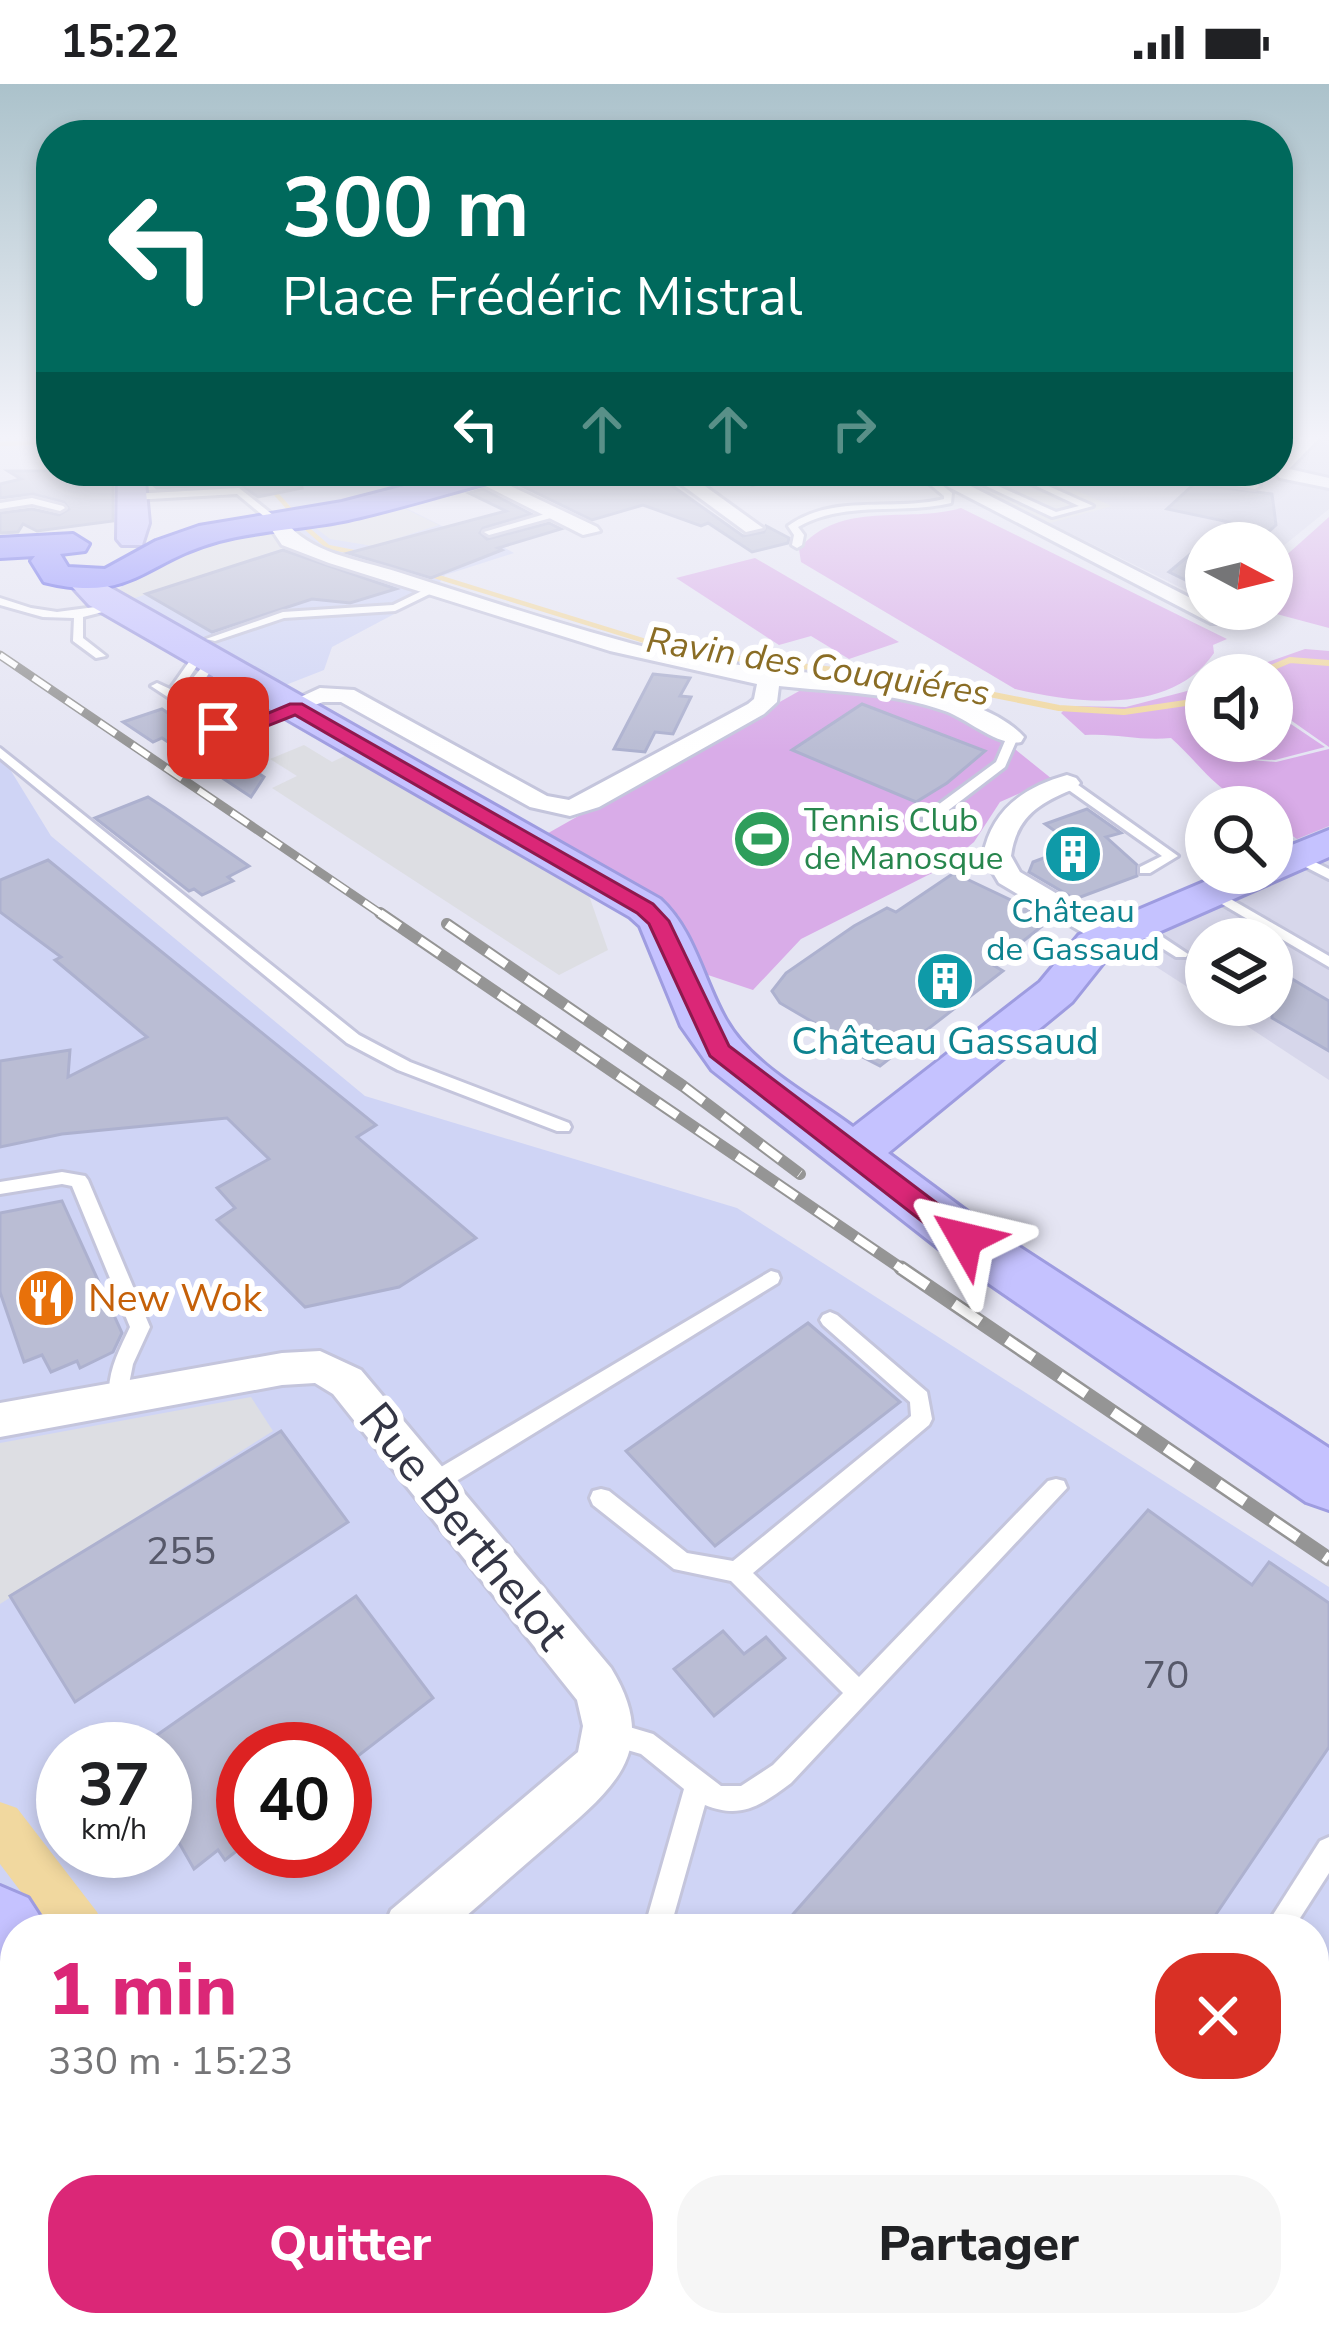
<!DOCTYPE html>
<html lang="fr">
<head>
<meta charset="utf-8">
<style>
  body { margin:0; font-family:"Nunito Sans",sans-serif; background:#f6f6f6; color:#202124; height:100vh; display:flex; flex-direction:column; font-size:45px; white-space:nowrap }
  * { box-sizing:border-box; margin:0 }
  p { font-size:39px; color:#757577 }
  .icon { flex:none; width:66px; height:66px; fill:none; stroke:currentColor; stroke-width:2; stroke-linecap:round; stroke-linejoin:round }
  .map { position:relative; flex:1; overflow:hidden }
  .side { position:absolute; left:0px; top:1830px; width:1329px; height:423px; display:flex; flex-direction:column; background:#fff; border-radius:48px 48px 0 0; box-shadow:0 6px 18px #0003 }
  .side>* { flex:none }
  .hud { position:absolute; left:36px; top:36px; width:1257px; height:366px; border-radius:48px; box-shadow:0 6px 18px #0003; background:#00695c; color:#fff; overflow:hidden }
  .needle { width:78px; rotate:97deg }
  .fabs { position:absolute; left:1185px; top:438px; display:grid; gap:24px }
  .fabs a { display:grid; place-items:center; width:108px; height:108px; border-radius:50%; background:#fff; box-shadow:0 6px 18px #0003; font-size:60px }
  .speed { position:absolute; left:36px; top:1638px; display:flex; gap:24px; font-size:60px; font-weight:700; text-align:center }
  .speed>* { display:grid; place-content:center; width:156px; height:156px; border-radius:50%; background:#fff; box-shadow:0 6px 18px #0003; line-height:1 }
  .speed small { font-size:30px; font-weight:400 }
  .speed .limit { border:18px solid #d22; background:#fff; color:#111 }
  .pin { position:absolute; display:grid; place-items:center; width:102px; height:102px; color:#fff; margin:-51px; border-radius:24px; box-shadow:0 6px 18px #0006 }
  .me { position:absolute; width:132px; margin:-66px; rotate:307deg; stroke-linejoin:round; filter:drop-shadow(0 0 9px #0008) }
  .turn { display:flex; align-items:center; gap:42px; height:252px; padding:0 48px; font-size:54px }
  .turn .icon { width:156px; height:156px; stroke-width:2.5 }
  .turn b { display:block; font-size:84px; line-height:102px }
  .lanes { display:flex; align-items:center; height:114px; padding:0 48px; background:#0003; justify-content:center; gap:60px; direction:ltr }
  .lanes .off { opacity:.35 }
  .round { display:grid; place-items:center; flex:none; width:126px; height:126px; border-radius:48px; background:#f6f6f6 }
  .head { display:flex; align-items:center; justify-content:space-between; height:204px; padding:0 48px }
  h1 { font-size:72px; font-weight:800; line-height:90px; color:#db2777 }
  .cta { display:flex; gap:24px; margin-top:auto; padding:24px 48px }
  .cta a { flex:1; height:138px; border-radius:48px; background:#db2777; color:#fff; font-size:48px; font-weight:800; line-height:138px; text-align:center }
  .cta a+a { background:#f6f6f6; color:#202124 }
  .status { display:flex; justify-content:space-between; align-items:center; height:84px; padding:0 60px; background:#fff; direction:ltr }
  .status svg { height:33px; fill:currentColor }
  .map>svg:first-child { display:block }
</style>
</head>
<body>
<div class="status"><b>15:22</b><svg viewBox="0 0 49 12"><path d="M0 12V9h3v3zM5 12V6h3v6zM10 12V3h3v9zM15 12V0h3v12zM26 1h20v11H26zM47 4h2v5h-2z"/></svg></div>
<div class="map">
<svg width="1329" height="2252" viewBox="0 0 1329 2252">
  <rect width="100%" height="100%" fill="#e5e5f3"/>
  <g fill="#d7d7eb">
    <path d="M1278 351H1329V425L1272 471V459H1206V516L943 387H1278Z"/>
    <path d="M1329 740V996L1215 921H1272V855H1206V915L1110 853 1224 789H1272V762Z"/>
  </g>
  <g fill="#cfd4f5" fill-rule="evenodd">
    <path d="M256 387H449L296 428Z"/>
    <path d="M396 419 446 444 460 440 514 469 445 491 430 511 332 563 324 586 283 602 118 515 123 499 175 466Z"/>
    <path d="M0 669 51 752 365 1012 737 1124 1329 1503V2252H0ZM63 1665H165V1767H63ZM243 1665H345V1767H243ZM15 1845H1314V2238H15Z"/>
  </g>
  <g fill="#d9ace8">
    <path d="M961 424 1227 555 1213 561 1214 569C1172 631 1078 620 1015 605L801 478 799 465C842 415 906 440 961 424Z"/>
    <path d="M1329 433V544L1258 525H1272V484Z"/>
    <path d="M755 474 899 558 849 575 811 552 779 561 676 494Z"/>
    <path d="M1305 565 1329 567V663L1272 623V591H1231Z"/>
    <path d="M808 602 919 616 990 645 1052 695 1000 718 974 758 944 783 801 855 753 906 708 891 678 831 543 752Z"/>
    <path d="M1206 602V623L1202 625H1206V657H1213L1211 670 1215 657H1272V633L1279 632 1325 663 1275 676 1226 674 1276 678 1329 665V742L1297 755 1272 738V723C1225 723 1203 682 1171 654 1139 657 1116 649 1085 651L1061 629 1068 622 1126 623Z"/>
  </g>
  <g fill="#dddee3">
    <path d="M931 387H1053L1035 389 1112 422 1046 440Z"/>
    <path d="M393 419 439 441 373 462 330 455 312 441Z"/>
    <path d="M265 446 287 463 129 516 118 506 178 465Z"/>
    <path d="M304 661 332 678 353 668 586 803 608 866 559 891 272 704 297 692 270 675Z"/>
    <path d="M251 1313 273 1347 0 1520V1359Z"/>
  </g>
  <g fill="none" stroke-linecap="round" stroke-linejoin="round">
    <g stroke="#f1d89f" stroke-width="4.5">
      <path d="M0 360 51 358"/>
      <path d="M249 387 260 392 293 429"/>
      <path d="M304 442 328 463 363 470"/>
      <path d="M425 489 658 561"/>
    </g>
    <g stroke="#f1d89f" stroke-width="6">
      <path d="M649 558 682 568 919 596 1059 624 1124 628 1206 616"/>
      <path d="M1255 591 1290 576 1329 579"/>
    </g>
    <g fill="#f1d89f" fill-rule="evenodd">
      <path d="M0 1718 17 1724 97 1828 105 1845H49L0 1780Z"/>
      <path d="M350 2238H413L419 2252H356Z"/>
    </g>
  </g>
  <g fill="#babdd4" stroke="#adb1cf" stroke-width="3">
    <path d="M8 387H113V437L37 447 23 440 18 448 0 449V429L32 425 59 431 69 425 64 418 33 410 0 414V400L21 395Z"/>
    <path d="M149 387H184L185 395 300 390 302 404 258 413 239 400 157 404 150 398Z"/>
    <path d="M550 387 575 394 599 388 621 399 654 389 743 452 764 448 766 442 789 454 788 459 752 468 708 439 701 442 643 421 592 436 512 397Z"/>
    <path d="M1194 400 1272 410 1276 441 1256 459H1206V506L1169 488 1229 438 1167 425Z"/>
    <path d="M483 405 531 430 483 444 480 449 487 455 549 439 561 445 498 464 502 466 431 494 348 469 506 427 469 409Z"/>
    <path d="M283 466 396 505 350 519 312 515 212 548 146 510Z"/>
    <path d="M653 590 690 594 680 612 691 613 673 650 655 648 645 668 614 665Z"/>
    <path d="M862 620 985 667 947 699 916 718 792 666Z"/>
    <path d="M162 625 264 693 251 713 162 654 153 658 123 638Z"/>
    <path d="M148 713 165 724 249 782 228 793 233 797 202 811 194 805 189 807 95 734Z"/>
    <path d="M1087 725 1121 749 1106 753 1137 781V792L1075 815 1029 788 1033 778 1076 762 1045 740Z"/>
    <path d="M48 776 376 1041 357 1053 476 1154 399 1203 305 1223 217 1136 235 1124 217 1104 269 1075 227 1034 62 1050 0 1063V977L70 966 68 993 147 953 55 876 61 873 0 828V796Z"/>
    <path d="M954 789 1051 835 993 881 1003 887 880 982 816 949 823 944 780 919 772 907 786 889 854 842 887 824 896 828Z"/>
    <path d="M1272 883 1329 917V967L1272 934Z"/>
    <path d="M62 1117 122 1249 113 1268 80 1284 77 1277 51 1288 42 1271 24 1278 0 1208V1129Z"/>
    <path d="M808 1239 900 1318 715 1462 626 1367Z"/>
    <path d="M281 1347 348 1438 75 1618 10 1512Z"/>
    <path d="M1148 1426 1252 1501 1269 1478 1329 1519V1663L1206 1845H780Z"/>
    <path d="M356 1512 433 1614 345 1682V1665H243V1762L225 1776 218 1766 194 1785 165 1734V1665H137Z"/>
    <path d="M723 1547 744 1570 766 1553 785 1574 714 1632 674 1585Z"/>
  </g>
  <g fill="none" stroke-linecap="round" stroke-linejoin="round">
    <g stroke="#c4c5dc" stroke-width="6">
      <g id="lane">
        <path d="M914 387H924L952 409 951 419C900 431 845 416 798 443L804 451 802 461 797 464 792 461 794 451 788 442C834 409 891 428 944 415V412Z"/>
        <path d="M954 387H965L1056 428 1079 422 1004 387H1015L1093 422 1052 433Z"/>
        <path d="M1161 387 1255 399 1260 402 1255 405 1144 388Z"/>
        <path d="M239 404 278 435V439H272L237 410 132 416 127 413 132 410Z"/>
        <path d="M32 414 63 422 65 424 60 427 32 420 0 425V419Z"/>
        <path d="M555 427 560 430 558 432 489 451 484 448Z"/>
        <path d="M432 502 437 505 436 507 395 527 284 534 215 557 206 555 283 528 393 521Z"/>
        <path d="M0 514 31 524 57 528 118 520V524L83 533V554L106 572 96 574 73 557 74 534 43 533 0 521Z"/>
        <path d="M207 570 219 577 188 616 191 618 222 583 232 585 199 623 206 628 236 591 246 593 215 633 218 635 246 597 256 599 227 640 233 644 292 621 302 624 232 653 214 647 213 642 202 639 201 635 151 602 157 599 170 605 191 575ZM207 577 179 611 178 610 199 579Z"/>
        <path d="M1008 650 1018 653 1005 683 933 738H923V732L996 678Z"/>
        <path d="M0 664 359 951 410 978 569 1039 571 1043 569 1047H557L398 986 347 959 0 674Z"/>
        <path d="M1063 696H1071L1178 772 1150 789H1140V783L1162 772 1063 702Z"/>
        <path d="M1297 769 1329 785V795L1292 776V770Z"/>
        <path d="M1215 806 1329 872V883L1210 813 1208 810Z"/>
        <path d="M1135 837 1140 838 1188 870 1186 873H1176L1130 844 1128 841Z"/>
        <path d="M62 1088 85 1092 88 1096 150 1243 133 1280 125 1320 118 1322 111 1320C104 1293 119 1267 130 1243L72 1102 62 1100 0 1110V1098Z"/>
        <path d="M771 1187 778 1189 780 1194 778 1199 440 1407 432 1409 424 1407 421 1400 424 1393Z"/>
        <path d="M830 1228 837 1231 927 1308 932 1335 929 1341 753 1489 859 1593 1048 1397 1056 1395 1064 1397 1067 1404 791 1699C761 1721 742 1736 705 1721L670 1845H644L684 1705 641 1670 600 1658 597 1649 600 1640 609 1637 653 1650 721 1702H741L773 1681 843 1609 731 1497 674 1485 593 1421 590 1414 593 1407 601 1405 609 1407 687 1469 733 1477 911 1332 910 1318 823 1241 820 1236 823 1231Z"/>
        <path d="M1329 1753V1789L1293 1845H1264L1320 1757Z"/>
        <path d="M15 1979V2011L0 2019V1987Z"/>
        <path d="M15 2077V2112L0 2120V2085Z"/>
        <path d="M674 2238H710L717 2252H681Z"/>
        <path d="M999 2238H1034L1027 2252H993Z"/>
      </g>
    </g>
    <g stroke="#c4c5dc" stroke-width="6">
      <g id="street">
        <path d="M1304 351H1322L1289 385 1329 394V404L1280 394 1272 387H1278V376Z"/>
        <path d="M479 387 597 443 600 447 583 451 474 396 471 392Z"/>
        <path d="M663 387H684L763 444 746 448Z"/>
        <path d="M764 387H798L752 400 743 395Z"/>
        <path d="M918 387H941L1230 534 1227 539H1211Z"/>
        <path d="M278 434 285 436C307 469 361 476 398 488 489 517 579 547 672 570 759 591 967 589 1024 653L1021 658C998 663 968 635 945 627 893 608 834 608 779 602L777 618 764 630 599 723 570 732 530 723 341 618H323L293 629 281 622 320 604 354 606 547 712 569 716 748 620 754 615 757 600 610 567 329 479 282 461 268 440Z"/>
        <path d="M1067 691 1076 694 1080 699 1076 704C1041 718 1016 732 1011 772L1020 788 1120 847 1125 853 1120 859H1100L999 799 983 772C991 726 1024 703 1067 691Z"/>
        <path d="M320 1267 361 1286 611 1584C663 1669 610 1707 549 1760 516 1788 484 1817 451 1845H383L391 1826 578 1668 583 1642 577 1616 333 1310 315 1299 282 1301 0 1353V1319L282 1269Z"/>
      </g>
    </g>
    <g stroke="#9e9ce0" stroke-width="6">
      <g id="secondary">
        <path d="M118 387H144L149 439 142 461H122L117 455Z"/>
        <path d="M81 487 660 815C695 847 703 896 726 936 752 982 812 1012 853 1043L1040 898 1079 851 1225 789H1272V769L1329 746V773L1111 869 1072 918 888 1069 984 1140 1329 1364V1426L1306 1418 946 1170 712 986 681 942 640 842 630 833 89 521 66 496Z"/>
        <path d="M0 1802 28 1814 48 1845H15V1905L0 1898Z"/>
        <path d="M218 2238H318L324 2252H224Z"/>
      </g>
    </g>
    <g stroke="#6062e5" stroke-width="6">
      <path id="primary" d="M462 387H514L509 393C455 407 402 424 348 436 305 445 261 446 219 457 144 477 132 520 44 498L31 477 35 472 0 474V454L73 450 89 460 85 467 60 470 68 483 105 485 156 457 199 442 342 418Z"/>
    </g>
    <use href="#lane" fill="#fff" fill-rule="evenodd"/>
    <use href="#street" fill="#fff" fill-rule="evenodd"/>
    <use href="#secondary" fill="#c5c2ff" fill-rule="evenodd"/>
    <use href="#primary" fill="#9291ff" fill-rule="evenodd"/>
    <g stroke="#959595" stroke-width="9">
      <path id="rail-far2" d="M0 571 384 832"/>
    </g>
    <g stroke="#959595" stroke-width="12">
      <g id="rail-far1">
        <path d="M380 829 905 1187"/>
        <path d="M447 840 683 1002 800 1090"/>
      </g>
    </g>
    <g stroke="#959595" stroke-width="15">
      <path id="rail" d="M901 1184 1329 1475"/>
    </g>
    <use href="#rail-far2" stroke="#fff" stroke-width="6" stroke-dasharray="20" stroke-linecap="butt"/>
    <use href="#rail-far1" stroke="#fff" stroke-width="8" stroke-dasharray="24" stroke-linecap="butt"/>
    <use href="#rail" stroke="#fff" stroke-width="10" stroke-dasharray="32" stroke-linecap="butt"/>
  </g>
  <linearGradient id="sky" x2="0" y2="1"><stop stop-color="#abc2cb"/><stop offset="0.53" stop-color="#f3f3fa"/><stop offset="1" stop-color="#f3f3fa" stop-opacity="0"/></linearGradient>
  <rect width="1329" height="667" fill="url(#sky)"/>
  <path fill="#db2777" stroke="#8e194d" stroke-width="3" d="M290 620H302L653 820 669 837 729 962 975 1148 979 1155 975 1163H955L710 972 649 840 637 829 295 631 237 654 209 644 218 639 235 643Z"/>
  <defs>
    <g id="stadium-disc" transform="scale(3)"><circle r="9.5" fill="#2e9e5b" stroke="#fff"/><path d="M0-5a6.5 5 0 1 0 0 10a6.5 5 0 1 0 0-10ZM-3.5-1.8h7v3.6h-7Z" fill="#fff"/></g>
    <g id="building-disc" transform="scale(3)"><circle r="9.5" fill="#0f9aa8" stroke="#fff"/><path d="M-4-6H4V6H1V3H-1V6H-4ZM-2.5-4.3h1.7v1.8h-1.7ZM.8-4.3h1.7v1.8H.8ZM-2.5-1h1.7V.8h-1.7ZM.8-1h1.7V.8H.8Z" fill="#fff"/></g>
    <g id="restaurant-disc" transform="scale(3)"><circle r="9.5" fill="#e8710a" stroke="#fff"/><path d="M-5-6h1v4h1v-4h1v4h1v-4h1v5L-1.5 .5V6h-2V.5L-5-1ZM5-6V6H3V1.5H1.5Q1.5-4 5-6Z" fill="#fff"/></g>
  </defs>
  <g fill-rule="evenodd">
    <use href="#stadium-disc" x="762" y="755"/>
    <use href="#building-disc" x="1073" y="770"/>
    <use href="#building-disc" x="945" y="897"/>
    <use href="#restaurant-disc" x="46" y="1214"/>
  </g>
  <g text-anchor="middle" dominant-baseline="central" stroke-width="12" stroke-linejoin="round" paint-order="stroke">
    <g font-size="33" fill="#27864d" stroke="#fff" text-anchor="start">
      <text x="804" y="736">Tennis Club<tspan x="804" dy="38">de Manosque</tspan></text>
    </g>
    <g font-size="33" fill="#0d838f" stroke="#fff">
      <text x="1073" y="827">Château<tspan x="1073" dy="38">de Gassaud</tspan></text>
    </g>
    <g font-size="36" font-style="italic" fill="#8a6d25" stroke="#fff">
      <text transform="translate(818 583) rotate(9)">Ravin des Couquiéres</text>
    </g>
    <g font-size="39" fill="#0d838f" stroke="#fff">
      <text x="945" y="957">Château Gassaud</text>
    </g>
    <g font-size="39" fill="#c56008" stroke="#fff" text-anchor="start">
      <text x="88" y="1214">New Wok</text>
    </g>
    <g font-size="39" fill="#565869">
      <text x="181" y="1467">255</text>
      <text x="1166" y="1591">70</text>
    </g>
    <g font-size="48" fill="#343645" stroke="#fff">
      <text transform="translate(464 1442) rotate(51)">Rue Berthelot</text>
    </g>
  </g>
</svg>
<div class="fabs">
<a><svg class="needle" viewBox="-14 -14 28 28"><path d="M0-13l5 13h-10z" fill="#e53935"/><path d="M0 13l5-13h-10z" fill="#757577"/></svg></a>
<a><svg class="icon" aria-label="sound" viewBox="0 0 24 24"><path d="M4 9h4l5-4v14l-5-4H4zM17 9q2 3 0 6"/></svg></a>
<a><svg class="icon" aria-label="search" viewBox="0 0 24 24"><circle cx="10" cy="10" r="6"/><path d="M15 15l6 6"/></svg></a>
<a><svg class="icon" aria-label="layers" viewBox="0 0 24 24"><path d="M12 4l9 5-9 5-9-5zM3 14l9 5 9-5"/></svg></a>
</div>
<div class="speed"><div>37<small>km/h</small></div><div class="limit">40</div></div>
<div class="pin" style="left:218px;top:644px;background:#d93025"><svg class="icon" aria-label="arrive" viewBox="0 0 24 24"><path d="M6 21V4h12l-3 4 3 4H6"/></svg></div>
<svg class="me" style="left:965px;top:1155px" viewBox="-20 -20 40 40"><path d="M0-17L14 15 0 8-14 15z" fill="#db2777" stroke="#fff" stroke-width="4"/></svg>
<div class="hud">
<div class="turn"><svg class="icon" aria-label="left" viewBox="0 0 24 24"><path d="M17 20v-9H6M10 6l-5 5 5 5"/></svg><div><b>300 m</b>Place Frédéric Mistral</div></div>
<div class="lanes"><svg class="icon" aria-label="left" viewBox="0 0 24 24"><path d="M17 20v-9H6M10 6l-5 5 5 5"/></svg><svg class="icon off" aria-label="ahead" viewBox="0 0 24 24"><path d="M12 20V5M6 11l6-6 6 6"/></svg><svg class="icon off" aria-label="ahead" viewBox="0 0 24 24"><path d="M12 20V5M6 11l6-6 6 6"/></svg><svg class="icon off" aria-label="right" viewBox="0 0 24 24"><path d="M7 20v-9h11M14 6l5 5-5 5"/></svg></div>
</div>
<section class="side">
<div class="head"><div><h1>1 min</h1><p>330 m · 15:23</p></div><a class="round" style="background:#d93025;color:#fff"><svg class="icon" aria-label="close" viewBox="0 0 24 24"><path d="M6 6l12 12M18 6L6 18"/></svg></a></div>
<div class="cta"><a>Quitter</a><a>Partager</a></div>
</section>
</div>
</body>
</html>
